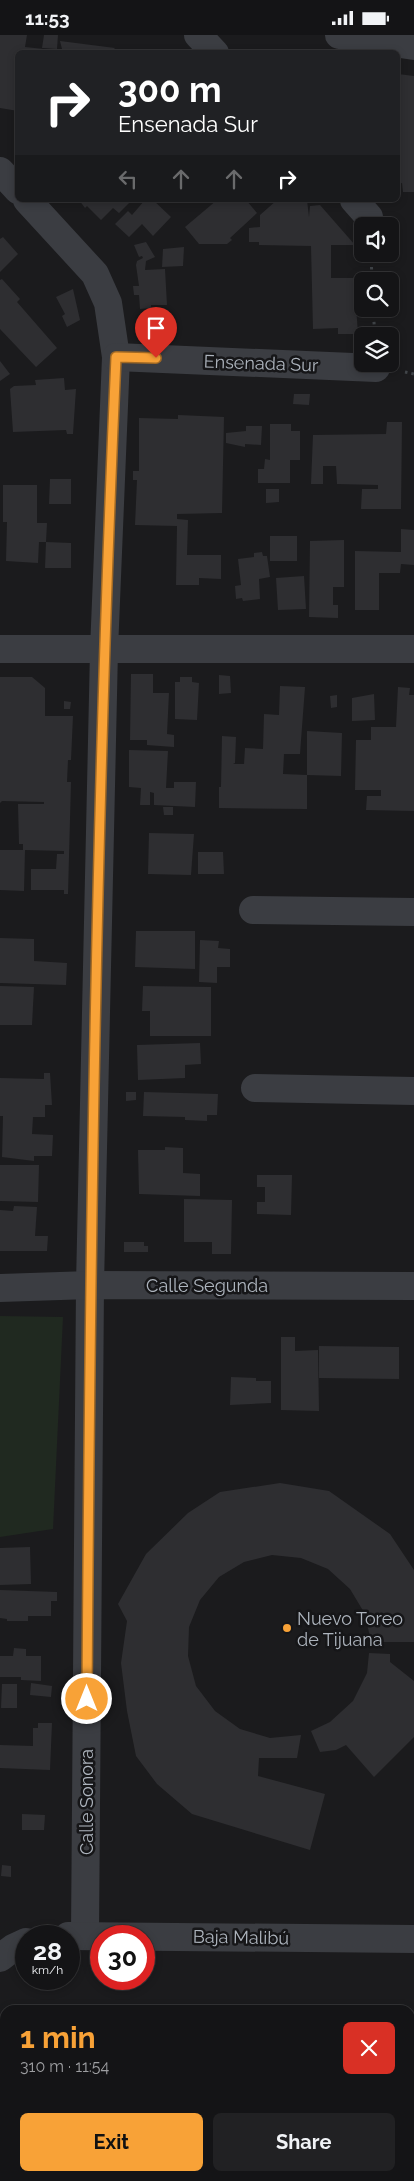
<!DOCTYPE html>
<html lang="en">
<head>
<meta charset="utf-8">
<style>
  body { margin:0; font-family:Raleway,sans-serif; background:#212123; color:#f1f3f6; height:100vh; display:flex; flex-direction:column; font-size:19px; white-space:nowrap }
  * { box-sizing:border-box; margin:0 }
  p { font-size:16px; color:#9d9ea1 }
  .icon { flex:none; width:28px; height:28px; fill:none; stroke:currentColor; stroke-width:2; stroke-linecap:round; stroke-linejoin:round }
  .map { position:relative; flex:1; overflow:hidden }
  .drawer { position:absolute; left:0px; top:1970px; width:415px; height:176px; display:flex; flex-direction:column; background:#141416; border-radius:15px 15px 0 0; box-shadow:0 2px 8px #0003,0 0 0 1px #333335 }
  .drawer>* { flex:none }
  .guide { position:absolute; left:15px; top:15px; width:385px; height:152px; border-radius:8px; box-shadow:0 2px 8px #0003,0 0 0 1px #333335; background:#202124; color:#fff; overflow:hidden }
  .controls { position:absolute; left:354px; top:182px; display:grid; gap:10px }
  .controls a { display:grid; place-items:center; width:45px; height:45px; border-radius:8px; background:#141416; box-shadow:0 2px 8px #0003,0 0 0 1px #333335; font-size:25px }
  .speed { position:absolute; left:15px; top:1890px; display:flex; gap:10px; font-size:25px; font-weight:700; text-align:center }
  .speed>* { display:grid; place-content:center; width:65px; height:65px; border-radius:50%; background:#141416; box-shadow:0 2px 8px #0003,0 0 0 1px #333335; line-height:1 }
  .speed small { font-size:12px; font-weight:400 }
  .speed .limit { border:8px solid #d22; background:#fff; color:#111 }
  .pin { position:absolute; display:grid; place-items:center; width:42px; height:42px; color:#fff; margin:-51px -21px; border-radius:50% 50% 50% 0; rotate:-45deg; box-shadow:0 0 5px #0007 }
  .pin .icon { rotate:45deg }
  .me { position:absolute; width:55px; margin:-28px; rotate:0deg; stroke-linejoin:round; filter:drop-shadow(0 0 4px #0008) }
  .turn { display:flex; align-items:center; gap:18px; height:105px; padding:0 20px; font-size:22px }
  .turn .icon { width:65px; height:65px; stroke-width:2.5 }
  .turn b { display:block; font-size:35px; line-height:42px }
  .lanes { display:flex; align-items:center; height:48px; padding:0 20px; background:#0003; justify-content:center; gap:25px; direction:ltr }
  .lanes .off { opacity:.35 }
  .round { display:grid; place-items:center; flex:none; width:52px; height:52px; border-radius:8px; background:#212123 }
  .summary { display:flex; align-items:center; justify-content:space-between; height:85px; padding:0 20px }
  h1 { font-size:30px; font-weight:700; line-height:38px; color:#f8a237 }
  .button { display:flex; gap:10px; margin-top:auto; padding:10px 20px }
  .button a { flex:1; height:58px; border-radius:8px; background:#f8a237; color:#111; font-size:20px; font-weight:700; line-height:58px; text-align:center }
  .button a+a { background:#212123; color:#f1f3f6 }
  .status { display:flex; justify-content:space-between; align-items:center; height:35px; padding:0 25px; background:#141416; direction:ltr }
  .status svg { height:14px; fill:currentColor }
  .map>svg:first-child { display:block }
</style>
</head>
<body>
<div class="status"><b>11:53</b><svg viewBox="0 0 49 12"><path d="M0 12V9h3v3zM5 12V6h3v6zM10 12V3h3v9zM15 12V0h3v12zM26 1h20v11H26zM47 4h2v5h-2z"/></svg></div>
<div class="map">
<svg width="414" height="2146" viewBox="0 0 414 2146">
  <rect width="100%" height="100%" fill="#1b1b1d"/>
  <path fill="#202920" d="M0 1281 63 1282 53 1494 0 1502Z"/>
  <g fill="#2e2e31">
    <path d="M0 0H27L25 12 44 14 43 18H18V76L0 73Z"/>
    <path d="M44 0H58L57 14 42 13Z"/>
    <path d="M60 6 115 13 110 18H63Z"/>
    <path d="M398 39 414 41V157H403L402 148 398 149Z"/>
    <path d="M79 165H132L119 178 113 173 101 185 87 171 85 173Z"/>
    <path d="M145 165H153L171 182 153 201 142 189 129 202 115 189 128 176 132 180Z"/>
    <path d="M217 165H246L257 178 230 203 232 205 227 209H199L185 192Z"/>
    <path d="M277 165H307L309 182 310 171 320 170 355 210H331V243H354L358 299H338V293L313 294 311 211 259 210V207H249V193L260 192V180Z"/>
    <path d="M3 202 18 219 0 237V204Z"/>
    <path d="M146 207 155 222 146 226 145 235 165 234 167 270H151V273L140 274 139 260H134L133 251H139L136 230 137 226 143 223 142 221 139 222 134 210Z"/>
    <path d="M184 212 183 231 162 232 163 214Z"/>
    <path d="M2 244 20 264 17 267 57 313 36 332 0 294V245Z"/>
    <path d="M73 254 80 285 67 292 62 281 65 279 56 262Z"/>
    <path d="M0 326 10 339 0 346Z"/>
    <path d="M64 343 65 355 76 354 73 399H67L66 395 13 397 10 354 14 351 36 350 35 345Z"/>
    <path d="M294 359H310L309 370 293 369Z"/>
    <path d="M178 380 224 382 222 478 177 479V484L188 485 187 520H221V544L199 543V550H176L177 491 135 490 137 445H133V436H139V383L178 384Z"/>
    <path d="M387 387H402L401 474H361L362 454H378V450L337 449 336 431H323V449H311L313 400 386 399Z"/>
    <path d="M270 389H291V396H300V425H290V448H258V434H264L265 424 270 425Z"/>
    <path d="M246 391H262L261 410 245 409V412L226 408V398L246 396Z"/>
    <path d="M50 444H71V469H49Z"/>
    <path d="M3 450H37V488H47L46 507H39L38 528 6 526 7 487H3Z"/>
    <path d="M266 454H279V467L266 468Z"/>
    <path d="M401 494 414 495V530L401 529 400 538H379V575H355V516L401 517Z"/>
    <rect x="270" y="501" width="27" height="25"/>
    <path d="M344 505V552H333V570H338V583L309 582 310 506Z"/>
    <path d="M46 507 71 508V533H45Z"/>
    <path d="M262 517 263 521H267L270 542 259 544 260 564 243 566 242 563 236 564 235 551 241 550 238 524 254 522V518Z"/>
    <path d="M304 541 306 574 278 575 276 543Z"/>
    <path d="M131 639H153V658H169L167 699 174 700V712L147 710V705H130Z"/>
    <path d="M219 640 230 641 231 658 219 659Z"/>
    <path d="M0 642H32L45 653V681H73L71 725H68L67 747H71L68 859H64V855H31V834H56L57 819H64V816L25 815 24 856 0 855V815H23V809H19L18 769H44V767L2 766 0 768Z"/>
    <path d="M180 642H192V647L199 648 197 685 175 684V647H180Z"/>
    <path d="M280 651 305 652 300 719H284L283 739 307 740V696L342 698 341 741 307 740V774L219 773V752H221L222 701 236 702 235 728 233 729H244L245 713 263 714 264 679 279 680Z"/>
    <path d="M398 652 410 653 409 660H414V776L366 775 367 761H381V755H355L356 705H371V692H396Z"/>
    <path d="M374 659 375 685 352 686V663Z"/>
    <path d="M337 660V672L331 673 330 661Z"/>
    <path d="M64 666 71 667 70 674H64Z"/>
    <path d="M129 715 168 716 166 753H174V747H196L195 772 154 770V758L150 757V770H140L141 753 129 752Z"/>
    <path d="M163 772H173V780H164Z"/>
    <path d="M149 798 194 799 191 840 148 839Z"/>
    <path d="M198 817H223L224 839H198Z"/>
    <path d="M136 896H195V934L135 932Z"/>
    <path d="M0 903 34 904V926L67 928 66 950 0 948Z"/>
    <path d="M200 905 219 906 218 913 230 914V932H217V948L199 947Z"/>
    <path d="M0 951 34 952 32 990H0Z"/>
    <path d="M143 951 211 952V1001H150V976H142Z"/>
    <path d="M200 1008 201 1029 185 1030V1043L138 1045 137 1010Z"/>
    <path d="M44 1038H50L52 1070H45V1082H33L32 1099 53 1100 52 1121H34V1126L2 1122 3 1081H0V1043L44 1044Z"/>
    <path d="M126 1057H136V1065L126 1066Z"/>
    <path d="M144 1057 218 1059 217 1080H207V1086L185 1085V1082L143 1081Z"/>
    <path d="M165 1112 183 1113V1138L200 1139V1161L139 1159 138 1115H165Z"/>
    <path d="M0 1130H39L38 1167 0 1166Z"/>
    <path d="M257 1140H292L291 1180 257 1179V1167H265V1152H257Z"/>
    <path d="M184 1164 232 1165 231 1219H212V1207H184Z"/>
    <path d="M14 1171 37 1172 35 1201H48L47 1216H0V1175L13 1176Z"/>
    <path d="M124 1207H144V1211H148V1217H124Z"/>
    <path d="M281 1302H295V1316L318 1315 319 1376 281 1375Z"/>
    <path d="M319 1311 399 1312V1344L319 1343Z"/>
    <path d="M231 1342 256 1343V1346H271V1368L230 1370Z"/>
    <path d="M280 1448 329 1456 390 1499 414 1535V1607H371L365 1579 350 1554 328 1534 301 1523 272 1520 244 1527 219 1542 200 1565 189 1592 188 1621 196 1651 215 1676 240 1694 270 1703 301 1700 297 1723H259L258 1741 325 1759 310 1815 192 1779 157 1749 136 1721 127 1676 121 1628 127 1586 118 1569 146 1519 188 1478 220 1457Z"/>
    <path d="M30 1512 31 1549 0 1550V1513Z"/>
    <path d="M0 1555 57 1557V1566H51V1581H28V1586H7V1584L0 1583Z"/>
    <path d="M14 1613 26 1614V1621H41V1646L21 1645V1642H0V1621H13Z"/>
    <path d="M369 1618 390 1619V1627L414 1646V1702L374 1742 346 1710 336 1715 320 1717 311 1696 330 1687 353 1666 367 1638Z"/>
    <path d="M31 1648 52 1651 51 1662 30 1660Z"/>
    <path d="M2 1649H17V1673H1Z"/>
    <path d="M38 1688H52L50 1735 0 1733V1710L33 1711V1693H38Z"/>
    <path d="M22 1779 45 1780 44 1795H22Z"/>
    <path d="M2 1830 11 1831V1842L1 1841Z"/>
  </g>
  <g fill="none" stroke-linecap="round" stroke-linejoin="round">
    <g stroke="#414549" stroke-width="3" stroke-dasharray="2.5 4" stroke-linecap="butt">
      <path d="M371 219 372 246"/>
      <path d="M373 274 375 301"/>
      <path d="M405 337 414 339"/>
    </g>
    <g stroke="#3b3d42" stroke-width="28">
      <path d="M198 0 215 18"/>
      <path d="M339 0 414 11"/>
      <path d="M0 136 18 155"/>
      <path d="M27 165 95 239 108 268 116 322 104 615 90 1250 85 1900"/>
      <path d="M354 165 369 182"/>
      <path d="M116 322 376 333"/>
      <path d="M0 614H414"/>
      <path d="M253 875 414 877"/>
      <path d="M255 1053 414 1056"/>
      <path d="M0 1253 90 1250 414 1251"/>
      <path d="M68 1901 414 1904"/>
      <path d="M0 1923 13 1913 26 1907"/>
    </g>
  </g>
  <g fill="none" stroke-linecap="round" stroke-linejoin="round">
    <g stroke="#a16924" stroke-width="12">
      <path id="route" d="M87 1664C90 1216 96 769 116 322L156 323"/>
    </g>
    <use href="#route" stroke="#f8a237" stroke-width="9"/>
  </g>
  <circle fill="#f8a237" stroke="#161618" stroke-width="2" cx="287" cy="1593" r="5"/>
  <g text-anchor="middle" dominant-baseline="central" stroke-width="5" stroke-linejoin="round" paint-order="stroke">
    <g font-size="18" fill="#adb4bd" stroke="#161618">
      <text transform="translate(261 328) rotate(2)">Ensenada Sur</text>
      <text x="207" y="1250">Calle Segunda</text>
      <text transform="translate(86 1767) rotate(-90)">Calle Sonora</text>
      <text transform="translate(241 1902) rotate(1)">Baja Malibú</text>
    </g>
    <g font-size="18" fill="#adb4bd" stroke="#161618" text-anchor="start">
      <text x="297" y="1583">Nuevo Toreo<tspan x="297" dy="21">de Tijuana</tspan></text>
    </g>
  </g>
</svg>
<div class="controls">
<a><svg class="icon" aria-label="sound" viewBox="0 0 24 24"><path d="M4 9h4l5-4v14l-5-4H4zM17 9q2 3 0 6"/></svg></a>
<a><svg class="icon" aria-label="search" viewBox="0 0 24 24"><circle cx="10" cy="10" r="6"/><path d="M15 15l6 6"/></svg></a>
<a><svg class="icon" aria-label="layers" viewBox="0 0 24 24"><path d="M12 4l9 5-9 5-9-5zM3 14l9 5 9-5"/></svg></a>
</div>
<div class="speed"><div>28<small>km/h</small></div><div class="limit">30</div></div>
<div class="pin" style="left:156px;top:323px;background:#d93025"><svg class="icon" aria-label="arrive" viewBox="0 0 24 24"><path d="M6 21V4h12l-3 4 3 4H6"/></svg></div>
<svg class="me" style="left:87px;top:1664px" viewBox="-20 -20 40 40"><circle r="17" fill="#f8a237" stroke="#fff" stroke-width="3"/><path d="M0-11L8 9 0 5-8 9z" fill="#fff"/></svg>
<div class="guide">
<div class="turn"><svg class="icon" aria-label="right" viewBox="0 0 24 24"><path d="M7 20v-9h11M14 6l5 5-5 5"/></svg><div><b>300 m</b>Ensenada Sur</div></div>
<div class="lanes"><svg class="icon off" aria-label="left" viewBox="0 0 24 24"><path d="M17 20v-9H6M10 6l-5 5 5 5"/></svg><svg class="icon off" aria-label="ahead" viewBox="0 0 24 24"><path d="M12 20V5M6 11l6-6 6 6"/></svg><svg class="icon off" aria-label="ahead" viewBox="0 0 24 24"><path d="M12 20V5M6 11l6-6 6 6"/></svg><svg class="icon" aria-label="right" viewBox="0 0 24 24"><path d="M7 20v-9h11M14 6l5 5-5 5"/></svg></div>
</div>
<section class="drawer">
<div class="summary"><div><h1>1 min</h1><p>310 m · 11:54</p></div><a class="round" style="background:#d93025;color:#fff"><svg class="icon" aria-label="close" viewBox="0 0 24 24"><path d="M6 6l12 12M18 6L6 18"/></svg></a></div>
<div class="button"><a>Exit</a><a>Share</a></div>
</section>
</div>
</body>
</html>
